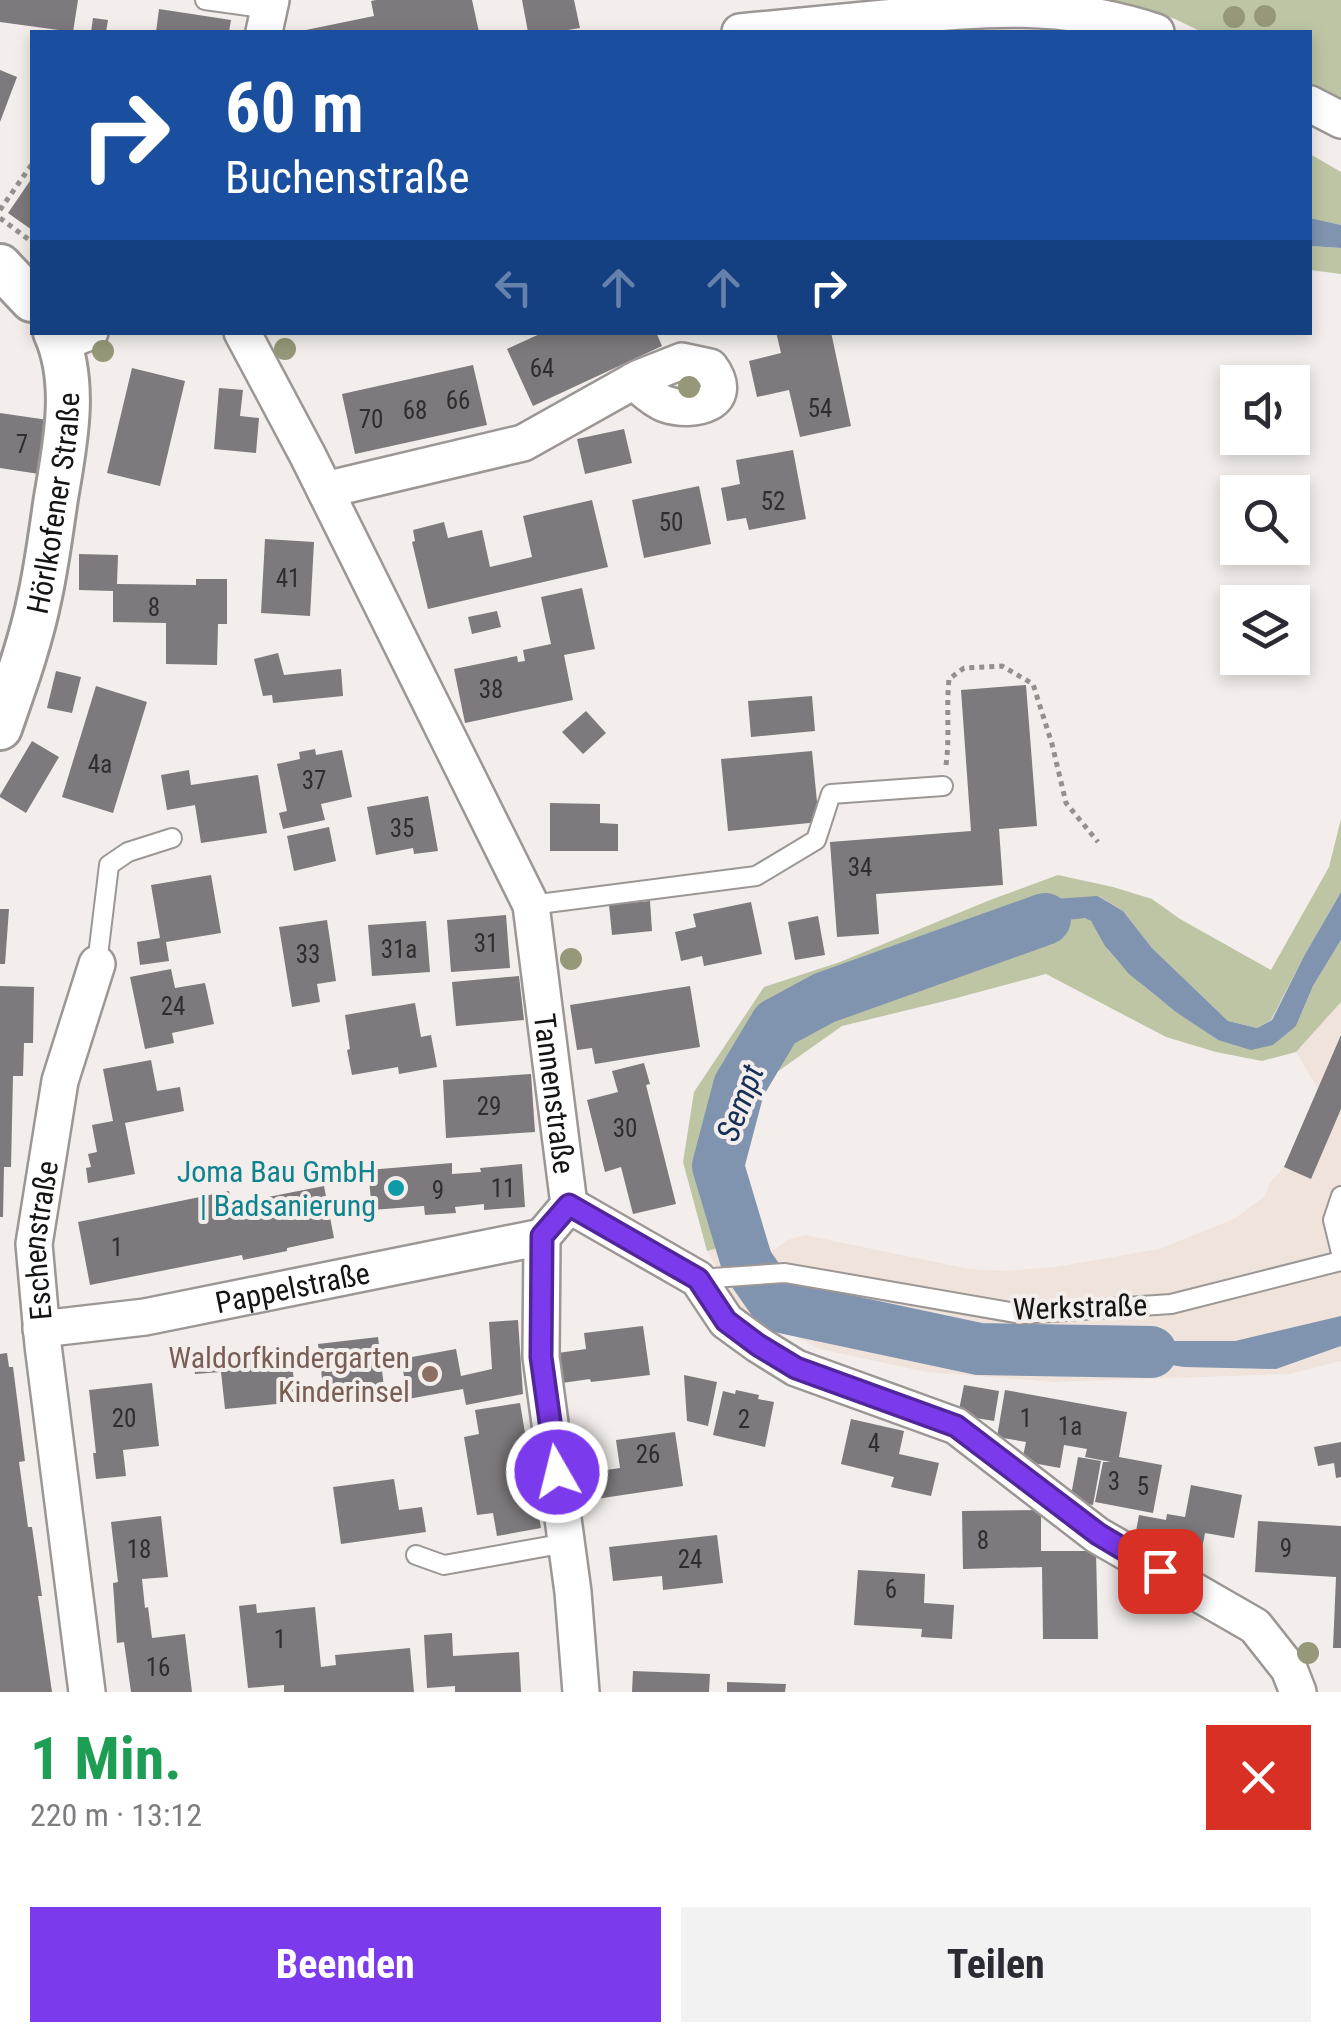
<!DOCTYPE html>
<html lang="de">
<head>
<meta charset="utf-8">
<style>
  body { margin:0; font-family:"Roboto Condensed",sans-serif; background:#f2f2f3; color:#2b2b33; height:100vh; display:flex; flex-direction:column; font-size:38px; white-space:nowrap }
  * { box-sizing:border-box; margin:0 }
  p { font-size:32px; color:#7c7c81 }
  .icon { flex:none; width:55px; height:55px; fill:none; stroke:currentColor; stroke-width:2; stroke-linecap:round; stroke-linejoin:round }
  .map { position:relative; height:1692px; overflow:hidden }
  .side { display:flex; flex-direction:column; background:#fff; flex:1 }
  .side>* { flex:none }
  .banner { position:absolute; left:30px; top:30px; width:1282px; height:305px; border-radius:0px; box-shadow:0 5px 15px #0003; background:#1a4fa0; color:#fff; overflow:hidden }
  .tools { position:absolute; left:1220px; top:365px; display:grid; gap:20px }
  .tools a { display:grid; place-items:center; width:90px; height:90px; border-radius:0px; background:#fff; box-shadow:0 5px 15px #0003; font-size:50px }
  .pin { position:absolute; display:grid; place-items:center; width:85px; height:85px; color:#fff; margin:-42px; border-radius:20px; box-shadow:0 5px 15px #0006 }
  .me { position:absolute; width:110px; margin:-55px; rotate:352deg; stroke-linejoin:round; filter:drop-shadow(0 0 8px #0008) }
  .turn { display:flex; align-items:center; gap:35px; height:210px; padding:0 30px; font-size:45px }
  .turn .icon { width:130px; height:130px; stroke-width:2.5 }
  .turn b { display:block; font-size:70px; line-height:85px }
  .lanes { display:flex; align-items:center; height:95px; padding:0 30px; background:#0003; justify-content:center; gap:50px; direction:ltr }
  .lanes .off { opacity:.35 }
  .round { display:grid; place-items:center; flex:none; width:105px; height:105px; border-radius:0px; background:#f2f2f3 }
  .overview { display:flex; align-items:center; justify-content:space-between; height:170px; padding:0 30px }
  h1 { font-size:60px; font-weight:700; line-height:75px; color:#1e9e55 }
  .action { display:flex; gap:20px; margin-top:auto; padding:20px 30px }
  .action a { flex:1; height:115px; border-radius:0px; background:#7c3aed; color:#fff; font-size:40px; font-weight:700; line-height:115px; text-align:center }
  .action a+a { background:#f2f2f3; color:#2b2b33 }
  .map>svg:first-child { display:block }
</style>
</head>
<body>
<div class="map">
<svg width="1341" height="1692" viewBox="0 0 1341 1692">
  <rect width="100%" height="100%" fill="#f3eeeb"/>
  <path fill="#efe3db" d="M1341 1002V1361L1289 1374 1053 1382 926 1372 820 1349 739 1308 707 1251 750 1239 771 1252 788 1240 805 1235 969 1269 1003 1271 1055 1267 1159 1249 1234 1219 1264 1197 1270 1183 1284 1167 1318 1089 1296 1052Z"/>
  <g fill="#bec5a5">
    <path d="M1111 0H1341V106L1310 89V32H1202L1175 19Z"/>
    <path d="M1310 154 1341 172V225L1310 218Z"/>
    <path d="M1310 246 1341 248V274L1310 270Z"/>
    <path d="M1341 819V892L1304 956 1271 1020 1257 1028 1228 1021 1152 948 1123 911 1099 896 984 951C1004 942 1069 910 1088 919 1097 924 1103 942 1109 951 1139 988 1179 1013 1218 1040L1296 1026 1313 986 1341 940V1002L1296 1052 1262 1061 1216 1052 1166 1037 1046 974 949 1000 842 1026 770 1077 742 1146 747 1193 771 1252 750 1239 707 1251 683 1162 694 1092 764 987 840 962 990 900 1058 875 1113 887 1152 899 1180 919 1271 970 1329 867Z"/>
  </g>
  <g fill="#8094b0">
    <path d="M1310 218 1341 225V248L1310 246Z"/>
    <path d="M1341 892V940L1313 986 1296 1026 1273 1045 1251 1050 1218 1040 1176 1012 1129 974 1105 946 1091 921 1085 918 1056 921 984 951 976 936 1053 899 1098 896 1123 911 1152 948 1228 1021 1257 1028 1272 1020 1304 956Z"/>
    <path d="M1341 1316V1346L1276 1369 1184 1367 1079 1351 1109 1341H1235Z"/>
  </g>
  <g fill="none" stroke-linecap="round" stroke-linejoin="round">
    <path stroke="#8094b0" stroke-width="52" d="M1045 919 824 998 776 1024 739 1086 718 1166 747 1263 777 1306 979 1349 1151 1352"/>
  </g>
  <g fill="#7d797c">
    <path d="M0 0H78L73 32 0 22Z"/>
    <path d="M376 0H472L479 32H301V31L374 16 371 1Z"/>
    <path d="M522 0H574L580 28 556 32H528Z"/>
    <path d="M159 9 231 20 229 32H156Z"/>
    <path d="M93 18 108 20 106 32H91Z"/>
    <path d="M0 70 17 77 0 122Z"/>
    <path d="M32 178V230L8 213Z"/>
    <path d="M544 332H656L662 346 533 406 507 349Z"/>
    <path d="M776 332H831L851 426 800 437 789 390 757 397 749 361 781 353Z"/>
    <path d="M473 365 487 425 355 454 342 394Z"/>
    <path d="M132 368 185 381 160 486 107 473Z"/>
    <path d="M219 388 243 390 240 416 259 418 256 453 214 449Z"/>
    <path d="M0 413 48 420 39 474 0 468Z"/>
    <path d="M624 429 632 463 585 474 577 439Z"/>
    <path d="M793 450 806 519 749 530 746 518 727 521 721 488 740 484 736 460Z"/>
    <path d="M699 486 711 544 644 558 632 500Z"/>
    <path d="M592 500 608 567 428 609 412 542 415 541 413 530 444 522 448 538 482 530 490 567 532 557 523 516Z"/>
    <path d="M265 539 314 542 310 616 261 613Z"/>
    <path d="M79 554 118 555 117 584 196 585V579H227V624H218L217 665 166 664V623L113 622V591L79 590Z"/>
    <path d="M582 588 595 649 564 655 573 700 465 723 454 669 517 656 518 662 525 661 523 650 551 644 541 597Z"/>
    <path d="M497 611 501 627 472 634 468 617Z"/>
    <path d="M278 653 284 675 341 669 343 696 273 703 272 695 263 696 254 659Z"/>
    <path d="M56 671 81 677 72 713 47 708Z"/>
    <path d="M1026 685 1037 826 999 829 1003 885 876 894 879 934 837 937 830 842 971 831 961 690Z"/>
    <path d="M96 686 147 702 113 813 62 797Z"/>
    <path d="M812 696 815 731 751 737 748 701Z"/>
    <path d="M586 711 606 733 583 754 562 732Z"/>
    <path d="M32 741 59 757 26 813 0 797V795Z"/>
    <path d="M315 749 316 755 342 750 352 797 321 804 325 820 283 829 279 813 287 811 277 764 300 759 299 752Z"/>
    <path d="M812 751 819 822 728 831 721 759Z"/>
    <path d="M189 770 191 785 258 775 267 833 201 843 195 805 167 810 161 775Z"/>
    <path d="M428 796 438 851 414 854 413 848 376 855 367 807Z"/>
    <path d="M550 803 600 804V823L618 824V851H550Z"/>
    <path d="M329 827 336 861 294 871 287 836Z"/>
    <path d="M211 875 221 933 166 942 169 961 140 965 137 942 160 938 151 885Z"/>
    <path d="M650 901 652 931 612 935 609 905Z"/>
    <path d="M751 902 762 954 704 966 702 956 681 961 675 932 696 927 693 914Z"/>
    <path d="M0 909H9L5 964H0Z"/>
    <path d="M506 915 510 968 451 972 447 920Z"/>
    <path d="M818 916 825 955 795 960 788 922Z"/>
    <path d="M327 920 336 981 317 984 320 1002 292 1007 279 927Z"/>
    <path d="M426 921 430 972 372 976 368 925Z"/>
    <path d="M171 969 175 988 205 983 214 1024 172 1033 174 1043 145 1049 130 977Z"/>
    <path d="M519 976 524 1020 456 1026 452 982Z"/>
    <path d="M0 986 34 987 33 1043H24L23 1076H13L11 1167H4L3 1217H0Z"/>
    <path d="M690 986 700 1047 595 1064 592 1048 577 1050 570 1005Z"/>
    <path d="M415 1003 421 1037 431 1035 437 1067 399 1074 398 1067 352 1075 347 1050 350 1049 345 1015Z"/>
    <path d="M1341 1035V1109L1311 1179 1284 1167Z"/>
    <path d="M151 1060 157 1091 180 1087 184 1111 125 1123 135 1174 88 1183 86 1168 91 1167 88 1154 97 1152 92 1125 113 1121 103 1069Z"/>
    <path d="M644 1063 650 1084 646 1085 676 1204 633 1214 621 1167 605 1172 587 1100 618 1092 612 1071Z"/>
    <path d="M531 1074 535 1132 446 1138 443 1080Z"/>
    <path d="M452 1163V1174L481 1172 480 1168 522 1164 525 1207 484 1210V1204L455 1207 456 1213 425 1215 424 1206 372 1210 368 1170Z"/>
    <path d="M324 1186 334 1238 287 1248V1251L243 1260 242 1255 90 1285 78 1222 229 1191 232 1204Z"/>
    <path d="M518 1320 523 1394 466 1405 463 1389 408 1399 401 1359 456 1349 461 1376 492 1369 489 1322Z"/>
    <path d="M643 1326 650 1375 591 1382 590 1379 562 1383 558 1353 586 1349 584 1333Z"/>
    <path d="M378 1337 384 1387 324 1395 318 1344Z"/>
    <path d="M219 1349 220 1358 291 1352 296 1402 225 1409 221 1372 195 1374 192 1351Z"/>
    <path d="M7 1353 9 1367H13L25 1461 19 1462 28 1527H32L42 1596H38L52 1692H0V1354Z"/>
    <path d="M684 1375 717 1382 708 1426 687 1421Z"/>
    <path d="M152 1383 159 1446 123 1450 126 1476 96 1479 93 1453H96L89 1390Z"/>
    <path d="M964 1385 999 1391 994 1421 958 1415Z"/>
    <path d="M736 1390 759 1395 758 1399 774 1402 765 1447 713 1435 723 1391 735 1394Z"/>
    <path d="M1005 1390 1127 1412 1119 1457 1162 1465 1153 1513 1095 1502 1103 1462H1111L1085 1457 1087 1449 1064 1445 1060 1468 1022 1461 1026 1442 997 1437Z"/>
    <path d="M520 1403 541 1528 497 1536 493 1513 477 1515 464 1437 479 1434 475 1410Z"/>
    <path d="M851 1419 904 1431 899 1454 939 1463 931 1496 891 1487 894 1477 841 1464Z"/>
    <path d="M675 1432 683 1486 596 1499 592 1472 620 1468 616 1440Z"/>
    <path d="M1341 1442V1477L1336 1478 1334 1463 1318 1466 1314 1447Z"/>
    <path d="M1078 1457 1101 1461 1093 1505 1070 1501Z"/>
    <path d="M394 1479 399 1510 422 1507 426 1532 341 1544 333 1487Z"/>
    <path d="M1191 1485 1242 1495 1234 1538 1205 1533 1201 1554 1134 1542 1139 1515 1166 1520 1167 1514 1185 1517Z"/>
    <path d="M1041 1510V1551H1096L1098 1639H1043L1042 1567 963 1569 962 1511Z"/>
    <path d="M161 1516 168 1577 142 1579 145 1608 148 1607 152 1638 185 1634 192 1692H131L124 1642 117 1643 113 1583 118 1582 111 1522Z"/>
    <path d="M1258 1521 1341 1526V1648H1333L1336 1577 1255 1572Z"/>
    <path d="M717 1535 723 1583 663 1590 662 1576 613 1581 609 1547Z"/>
    <path d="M858 1570 925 1574 924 1603 954 1605 952 1639 921 1637 922 1629 854 1625Z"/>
    <path d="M256 1604 257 1613 315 1607 321 1667 336 1665 335 1655 410 1648 414 1692H284V1685L248 1688 239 1606Z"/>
    <path d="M452 1633 453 1656 519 1652 521 1692H455V1686L427 1688 424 1635Z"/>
    <path d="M633 1671 710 1674 709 1692H632Z"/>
    <path d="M727 1682 786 1684 785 1692H727Z"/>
  </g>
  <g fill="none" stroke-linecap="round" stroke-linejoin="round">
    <g stroke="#9c9795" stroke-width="22">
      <g id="service">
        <path d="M205 0 269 9"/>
        <path d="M531 905 756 876 816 840 831 794 943 786"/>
        <path d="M97 964 109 865 128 852 172 838"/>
        <path d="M1341 1196 1333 1220 1341 1253"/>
        <path d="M698 1279 785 1273 1021 1314 1171 1304 1341 1261"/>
        <path d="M416 1555 444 1565 566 1543"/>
      </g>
    </g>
    <g stroke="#9c9795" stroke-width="40">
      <g id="minor">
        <path d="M264 32 271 0"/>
        <path d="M740 32C788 27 836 23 885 18 984 8 1059 0 1156 32"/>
        <path d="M1310 104 1341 120"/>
        <path id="s1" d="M242 332 308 456 531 905 569 1205 542 1237 541 1357 573 1592 581 1692"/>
        <path d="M60 343 90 332"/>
        <path d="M325 490 523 443 639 378 682 361 710 367C737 403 694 414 665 404 654 400 642 388 633 381"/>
        <path d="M569 1205 698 1279 726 1321 759 1345 796 1368 956 1426 1097 1535 1255 1626 1289 1669 1298 1692"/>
        <path id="s2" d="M41 1329 145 1317 542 1237"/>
        <path id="s3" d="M87 1692 43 1345 34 1244 60 1081 97 964"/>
      </g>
    </g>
    <g stroke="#9c9795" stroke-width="48">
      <g id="tertiary">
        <path d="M0 266 32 300"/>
        <path id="s4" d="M0 728C15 685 31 641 40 596 47 564 51 531 56 498 65 445 78 383 55 332"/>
      </g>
    </g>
    <g stroke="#94908e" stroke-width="5" stroke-dasharray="5 5" stroke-linecap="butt">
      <path d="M0 210 32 164"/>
      <path d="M0 218 32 242"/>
      <path d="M946 765C950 736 946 708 949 679L964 668 1002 666 1033 684 1052 744 1066 803 1098 842"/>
    </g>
    <use href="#service" stroke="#fff" stroke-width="18"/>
    <use href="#minor" stroke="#fff" stroke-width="35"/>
    <use href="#tertiary" stroke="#fff" stroke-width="42"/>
  </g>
  <g fill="#969879">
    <circle cx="1265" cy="16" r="11"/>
    <circle cx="1234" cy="17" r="11"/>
    <circle cx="285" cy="349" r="11"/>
    <circle cx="103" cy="351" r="11"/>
    <circle cx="689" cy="387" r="11"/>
    <circle cx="571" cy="959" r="11"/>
    <circle cx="1308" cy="1653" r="11"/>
  </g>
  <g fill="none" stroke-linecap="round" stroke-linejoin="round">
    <g stroke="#51269a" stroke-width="25">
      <path id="route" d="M557 1472 541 1357 542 1236 569 1205 698 1279 726 1321 758 1345 796 1368 956 1426 1098 1534 1160 1571"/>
    </g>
    <use href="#route" stroke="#7c3aed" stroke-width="18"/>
  </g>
  <circle fill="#0f9aa8" stroke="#f3eeeb" stroke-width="4" cx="396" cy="1188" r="10"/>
  <circle fill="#8d6e63" stroke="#f3eeeb" stroke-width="4" cx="430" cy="1374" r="10"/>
  <g text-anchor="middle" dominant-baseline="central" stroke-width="8" stroke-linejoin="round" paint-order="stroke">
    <g font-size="25" fill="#2f2d2d">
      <text x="542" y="368">64</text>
      <text x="458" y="400">66</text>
      <text x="820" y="408">54</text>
      <text x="415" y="410">68</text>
      <text x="371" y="419">70</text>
      <text x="22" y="444">7</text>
      <text x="773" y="501">52</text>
      <text x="671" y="522">50</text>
      <text x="288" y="578">41</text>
      <text x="154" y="607">8</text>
      <text x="491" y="689">38</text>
      <text x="100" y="764">4a</text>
      <text x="314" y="780">37</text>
      <text x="402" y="828">35</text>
      <text x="860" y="867">34</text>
      <text x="486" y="943">31</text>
      <text x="399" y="949">31a</text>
      <text x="308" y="954">33</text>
      <text x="173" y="1006">24</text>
      <text x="489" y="1106">29</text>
      <text x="625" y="1128">30</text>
      <text x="503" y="1188">11</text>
      <text x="438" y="1190">9</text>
      <text x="117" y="1247">1</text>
      <text x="124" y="1418">20</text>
      <text x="1026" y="1418">1</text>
      <text x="744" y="1419">2</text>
      <text x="1070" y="1426">1a</text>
      <text x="874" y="1443">4</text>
      <text x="648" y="1454">26</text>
      <text x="1114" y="1481">3</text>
      <text x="1143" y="1486">5</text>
      <text x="983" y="1540">8</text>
      <text x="1286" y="1548">9</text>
      <text x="139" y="1549">18</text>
      <text x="690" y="1559">24</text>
      <text x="891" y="1589">6</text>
      <text x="280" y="1639">1</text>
      <text x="158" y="1667">16</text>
    </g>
    <g font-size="30" fill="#151413" stroke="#f3eeeb">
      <text stroke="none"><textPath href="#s4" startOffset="232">Hörlkofener Straße</textPath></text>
      <text stroke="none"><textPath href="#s1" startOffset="832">Tannenstraße</textPath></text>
      <text stroke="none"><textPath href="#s3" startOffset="455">Eschenstraße</textPath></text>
      <text stroke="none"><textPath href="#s2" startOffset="255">Pappelstraße</textPath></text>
      <text transform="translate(1080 1307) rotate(-2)">Werkstraße</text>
    </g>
    <g font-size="30" fill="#0d838f" stroke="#f3eeeb" text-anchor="end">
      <text x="376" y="1171">Joma Bau GmbH<tspan x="376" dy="34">| Badsanierung</tspan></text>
    </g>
    <g font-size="30" fill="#785e54" stroke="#f3eeeb" text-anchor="end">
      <text x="410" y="1357">Waldorfkindergarten<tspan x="410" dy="34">Kinderinsel</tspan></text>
    </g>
    <g font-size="32" font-style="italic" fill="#143057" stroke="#f3eeeb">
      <text transform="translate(740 1103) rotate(-69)">Sempt</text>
    </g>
  </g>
</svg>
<div class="tools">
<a><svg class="icon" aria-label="sound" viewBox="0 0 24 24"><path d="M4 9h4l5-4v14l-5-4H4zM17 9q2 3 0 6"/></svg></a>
<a><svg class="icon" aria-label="search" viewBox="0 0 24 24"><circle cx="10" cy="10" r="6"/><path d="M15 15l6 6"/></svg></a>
<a><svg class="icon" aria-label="layers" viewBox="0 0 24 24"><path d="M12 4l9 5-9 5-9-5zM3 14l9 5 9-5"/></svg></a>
</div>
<div class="pin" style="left:1160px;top:1571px;background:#d93025"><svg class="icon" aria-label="arrive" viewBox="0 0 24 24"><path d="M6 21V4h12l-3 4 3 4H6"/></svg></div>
<svg class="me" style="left:557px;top:1472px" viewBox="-20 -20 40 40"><circle r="17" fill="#7c3aed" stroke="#fff" stroke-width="3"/><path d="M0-11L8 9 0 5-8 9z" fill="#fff"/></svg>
<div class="banner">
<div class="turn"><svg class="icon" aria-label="right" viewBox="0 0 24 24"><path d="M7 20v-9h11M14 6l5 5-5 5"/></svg><div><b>60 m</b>Buchenstraße</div></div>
<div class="lanes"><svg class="icon off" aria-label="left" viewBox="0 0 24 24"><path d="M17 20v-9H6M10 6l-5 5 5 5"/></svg><svg class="icon off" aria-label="ahead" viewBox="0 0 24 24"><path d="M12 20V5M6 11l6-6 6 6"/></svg><svg class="icon off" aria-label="ahead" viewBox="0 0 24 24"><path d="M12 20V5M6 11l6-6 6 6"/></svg><svg class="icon" aria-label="right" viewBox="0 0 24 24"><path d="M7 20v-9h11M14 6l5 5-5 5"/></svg></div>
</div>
</div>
<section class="side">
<div class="overview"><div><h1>1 Min.</h1><p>220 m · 13:12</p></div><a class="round" style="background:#d93025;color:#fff"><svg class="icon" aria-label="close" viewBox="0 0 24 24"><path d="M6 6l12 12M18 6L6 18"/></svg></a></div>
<div class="action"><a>Beenden</a><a>Teilen</a></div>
</section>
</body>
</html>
